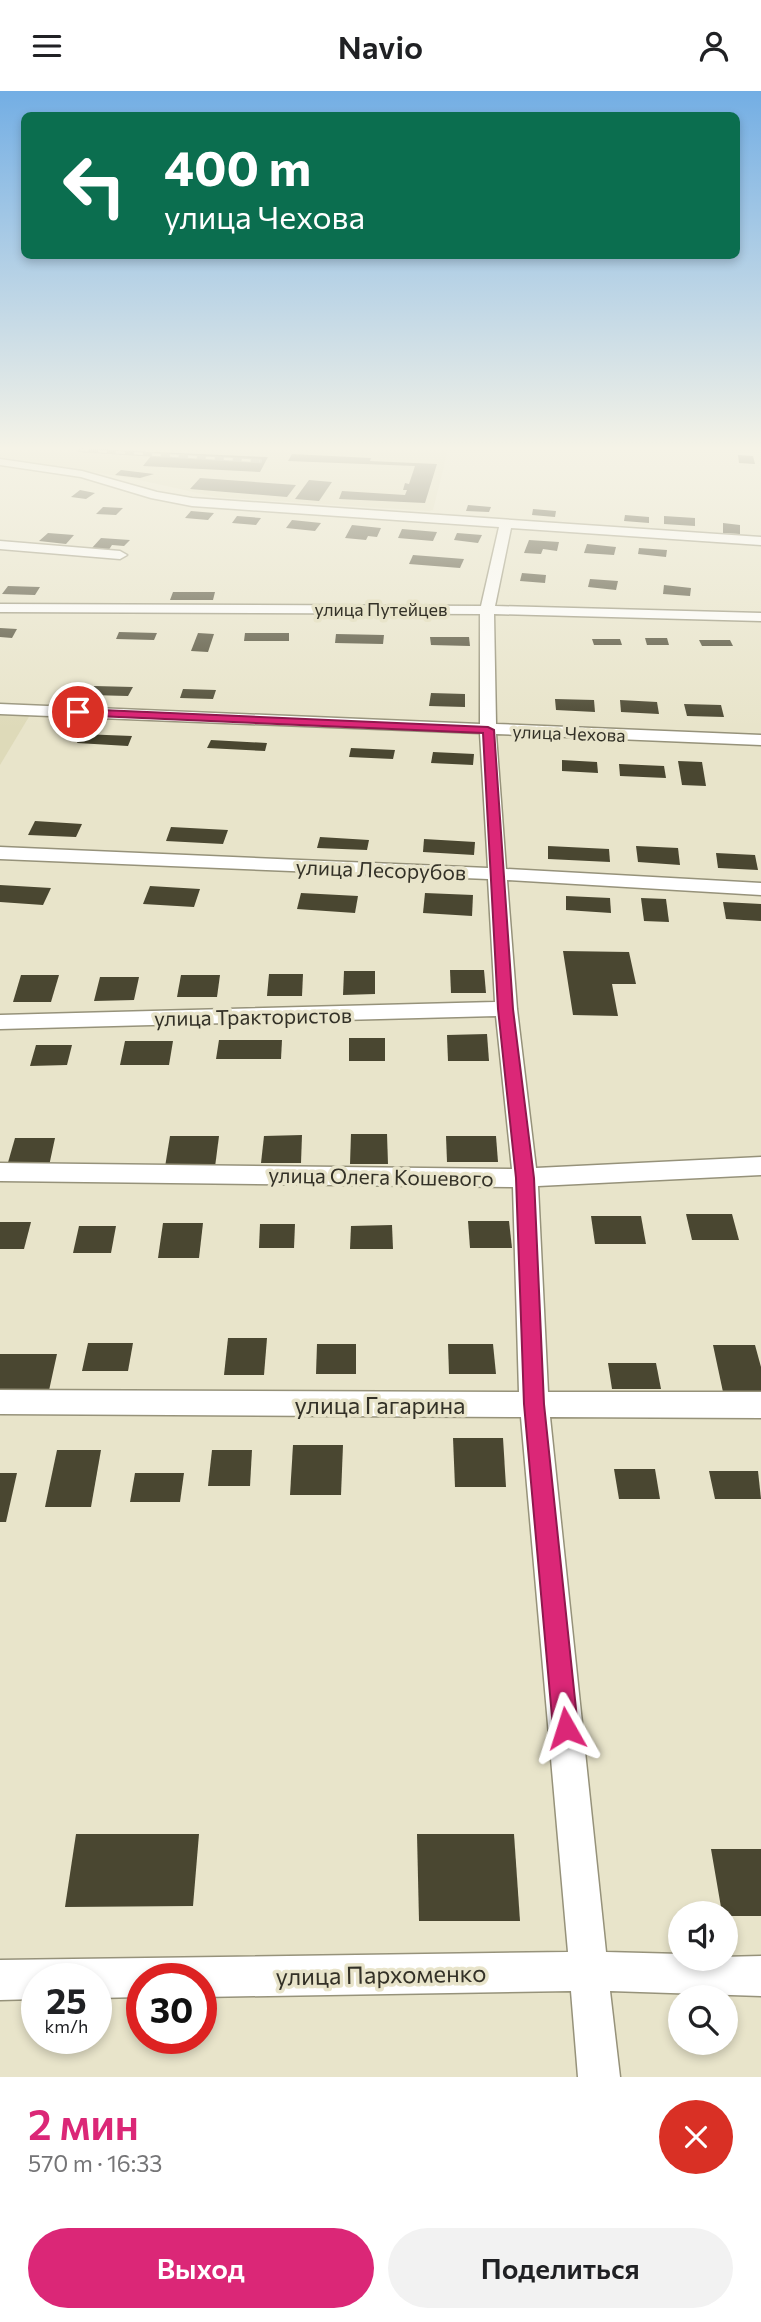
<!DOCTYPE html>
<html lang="ru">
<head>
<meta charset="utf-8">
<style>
  body { margin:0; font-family:Commissioner,sans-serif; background:#f2f2f2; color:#202124; height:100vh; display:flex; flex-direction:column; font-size:26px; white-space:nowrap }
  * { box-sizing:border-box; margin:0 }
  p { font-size:23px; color:#757577 }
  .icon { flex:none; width:38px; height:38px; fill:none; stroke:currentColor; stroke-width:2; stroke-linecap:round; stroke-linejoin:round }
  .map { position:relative; height:1986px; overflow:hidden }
  .sheet { display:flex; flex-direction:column; background:#fff; flex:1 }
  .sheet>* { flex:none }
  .banner { position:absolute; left:21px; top:21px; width:719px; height:147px; border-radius:10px; box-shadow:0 4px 10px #0003; background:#0b6e4f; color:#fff; overflow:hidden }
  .fabs { position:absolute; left:668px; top:1810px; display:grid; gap:14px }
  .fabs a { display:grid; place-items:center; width:70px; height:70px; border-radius:50%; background:#fff; box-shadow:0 4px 10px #0003; font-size:35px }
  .speed { position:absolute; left:21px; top:1872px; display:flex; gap:14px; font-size:35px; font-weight:700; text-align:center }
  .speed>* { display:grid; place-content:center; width:91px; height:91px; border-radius:50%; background:#fff; box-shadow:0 4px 10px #0003; line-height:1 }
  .speed small { font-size:18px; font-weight:400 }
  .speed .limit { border:10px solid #d22; background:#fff; color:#111 }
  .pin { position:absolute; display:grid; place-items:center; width:60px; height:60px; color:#fff; margin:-30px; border:4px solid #fff; border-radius:50%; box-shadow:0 2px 7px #0007 }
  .me { position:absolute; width:77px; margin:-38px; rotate:354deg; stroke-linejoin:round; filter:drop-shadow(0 0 5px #0008) }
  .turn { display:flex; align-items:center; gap:24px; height:147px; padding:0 28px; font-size:32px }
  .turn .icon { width:91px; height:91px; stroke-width:2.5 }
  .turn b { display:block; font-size:49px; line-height:60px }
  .round { display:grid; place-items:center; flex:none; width:74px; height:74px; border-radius:37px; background:#f2f2f2 }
  .head { display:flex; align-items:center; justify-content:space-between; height:119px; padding:0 28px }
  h1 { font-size:42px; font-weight:600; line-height:52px; color:#db2777 }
  .cta { display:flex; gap:14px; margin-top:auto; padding:14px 28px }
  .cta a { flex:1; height:80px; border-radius:42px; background:#db2777; color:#fff; font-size:28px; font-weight:600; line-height:80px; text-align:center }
  .cta a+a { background:#f2f2f2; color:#202124 }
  header { display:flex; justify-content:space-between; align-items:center; height:91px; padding:0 28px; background:#fff; font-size:32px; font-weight:600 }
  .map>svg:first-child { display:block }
</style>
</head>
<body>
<header><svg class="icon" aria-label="menu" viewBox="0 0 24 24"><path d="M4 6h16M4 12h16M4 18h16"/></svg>Navio<svg class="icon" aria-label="person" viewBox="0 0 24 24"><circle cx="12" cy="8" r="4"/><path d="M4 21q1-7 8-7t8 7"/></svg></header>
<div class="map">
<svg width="761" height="1986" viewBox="0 0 761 1986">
  <rect width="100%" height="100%" fill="#e8e4ca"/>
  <g fill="#dedab9">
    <path d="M0 359H448L433 419 429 420 216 406 130 387 0 366Z"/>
    <path d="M0 623 30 624 0 674Z"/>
  </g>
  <g fill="#4a4731">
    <path d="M154 361 268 366 260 381 143 375Z"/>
    <path d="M292 363 371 367 370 370 437 373 425 412 339 408 342 400 405 404 407 399H403L405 392 409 393 415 375 288 370Z"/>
    <path d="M738 364 753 365 755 373 739 372Z"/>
    <path d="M121 379 154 383 140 387 115 384Z"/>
    <path d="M200 387 296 394 287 406 190 398Z"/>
    <path d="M309 389 332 391 319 410 295 408Z"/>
    <path d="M80 399 95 402 86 408 71 406Z"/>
    <path d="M468 414 491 416 489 421 466 420Z"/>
    <path d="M103 416 123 417 116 424 96 423Z"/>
    <path d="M533 418 556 420 555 426 532 424Z"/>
    <path d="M191 420 214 422 208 429 185 427Z"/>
    <path d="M625 424 649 426V432L624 430Z"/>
    <path d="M237 425 261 427 256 434 232 432Z"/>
    <path d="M664 425 695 427V435L664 433Z"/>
    <path d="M292 429 321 432 315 440 286 437Z"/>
    <path d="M723 432 740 434V443L723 442Z"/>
    <path d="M352 434 381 437 377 446 368 445 366 449 345 447Z"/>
    <path d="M402 438 437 441 433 450 398 447Z"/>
    <path d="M48 442 74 444 66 453 39 450Z"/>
    <path d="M457 442 482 444 478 452 454 449Z"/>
    <path d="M101 447 130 449 124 455 112 454 108 460 91 458Z"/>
    <path d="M529 449 559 451 557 460 543 458 541 463 524 462Z"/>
    <path d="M587 453 616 456 614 464 584 462Z"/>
    <path d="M639 457 667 459 666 466 638 463Z"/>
    <path d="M413 464 464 468 460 477 409 473Z"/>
    <path d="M522 482 546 484 545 492 520 490Z"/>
    <path d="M590 488 618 490 616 499 588 496Z"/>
    <path d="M664 494 691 497 690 505 663 503Z"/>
    <path d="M8 495 40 496 35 504 2 503Z"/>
    <path d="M173 501H215L213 509H170Z"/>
    <path d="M0 537 17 538 12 547 0 546Z"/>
    <path d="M119 541 157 542 154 549 116 548Z"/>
    <path d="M198 542 214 543 208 561 191 560Z"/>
    <path d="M245 542H289V550H244Z"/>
    <path d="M336 543 384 544 383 553 335 552Z"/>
    <path d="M430 546H469L470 555 431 554Z"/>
    <path d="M645 547H667L669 554H647Z"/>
    <path d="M592 548H620L622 554H594Z"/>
    <path d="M699 549H730L733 555H702Z"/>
    <path d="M94 595 133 596 128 605 90 604Z"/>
    <path d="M183 598 216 599 213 608 180 607Z"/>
    <path d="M431 602 465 603V616L429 615Z"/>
    <path d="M555 608 594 609 595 621 556 619Z"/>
    <path d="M620 609 657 611 659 623 621 621Z"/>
    <path d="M684 613 721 614 724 626 687 625Z"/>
    <path d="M81 643 132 645 128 655 77 652Z"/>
    <path d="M211 649 267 652 265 660 207 657Z"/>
    <path d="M351 657 395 659 393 668 349 666Z"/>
    <path d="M433 661 474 663 473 674 431 672Z"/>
    <path d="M562 669 597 671 598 682 562 680Z"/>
    <path d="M678 670 702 671 706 695 682 694Z"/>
    <path d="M619 673 664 675 666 687 620 685Z"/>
    <path d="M35 730 82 733 76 746 28 744Z"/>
    <path d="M171 736 228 739 223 753 166 750Z"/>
    <path d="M320 746 369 749 367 759 317 757Z"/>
    <path d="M424 748 475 751 474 764 423 761Z"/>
    <path d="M548 755 609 758 610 771 548 768Z"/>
    <path d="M636 755 678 757 680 774 638 771Z"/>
    <path d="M716 762 755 764 758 779 718 777Z"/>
    <path d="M0 794 51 797 43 814 0 811Z"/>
    <path d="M150 795 200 798 194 816 143 813Z"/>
    <path d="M301 802 358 805 355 822 297 818Z"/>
    <path d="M425 802 473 804 472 825 423 822Z"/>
    <path d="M566 805 610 807 611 822 566 819Z"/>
    <path d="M641 807 666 808 669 831 644 830Z"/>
    <path d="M723 811 761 813V830L726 828Z"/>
    <path d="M563 860 629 861 636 893H612L618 925 573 924Z"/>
    <path d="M450 879H484L486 902H451Z"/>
    <path d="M344 880H375V903L343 904Z"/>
    <path d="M269 883H303L302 905H267Z"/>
    <path d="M21 884H59L51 911H13Z"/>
    <path d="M181 884H220L217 906H177Z"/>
    <path d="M100 886H139L134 909 94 910Z"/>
    <path d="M487 943 489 970H448L447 944Z"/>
    <rect x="349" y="947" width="36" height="23"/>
    <path d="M219 949H282L281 968H216Z"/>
    <path d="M125 950H173L169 974H120Z"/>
    <path d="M36 954H72L67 974 30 975Z"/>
    <path d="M351 1043H387L388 1073H350Z"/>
    <path d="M302 1044 301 1072H261L264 1045Z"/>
    <path d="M170 1045H219L215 1076H165Z"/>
    <path d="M446 1045H496L498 1071H447Z"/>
    <path d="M15 1047H55L49 1075H7Z"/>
    <path d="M686 1123H732L739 1149H692Z"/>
    <path d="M591 1125H641L646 1153H595Z"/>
    <path d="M468 1130H509L512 1157H470Z"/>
    <path d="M0 1131H31L24 1158H0Z"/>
    <path d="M163 1132H203L199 1167H158Z"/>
    <path d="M260 1133H295L294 1157H259Z"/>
    <path d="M392 1134 393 1158H350L351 1135Z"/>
    <path d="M79 1135H116L111 1162H73Z"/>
    <path d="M228 1247H267L264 1284H224Z"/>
    <path d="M88 1252H133L128 1280H82Z"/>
    <path d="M317 1253H356V1283H316Z"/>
    <path d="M448 1253H493L496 1283H449Z"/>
    <path d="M713 1254H755L761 1276V1301H723Z"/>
    <path d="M0 1263H57L48 1304H0Z"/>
    <path d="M608 1272H656L661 1298H612Z"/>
    <path d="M453 1347H503L506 1396H455Z"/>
    <path d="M293 1354H343L341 1404H290Z"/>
    <path d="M57 1359H101L91 1416H45Z"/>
    <path d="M212 1359H252L250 1395H208Z"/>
    <path d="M614 1378H655L660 1408H619Z"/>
    <path d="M709 1380H758L761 1408H715Z"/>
    <path d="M0 1382H17L6 1431H0Z"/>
    <path d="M135 1382H184L180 1411H130Z"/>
    <path d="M76 1743H199L193 1815 65 1816Z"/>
    <path d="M417 1743H514L520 1830H419Z"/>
    <path d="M711 1758H761V1825H726V1822H722Z"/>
  </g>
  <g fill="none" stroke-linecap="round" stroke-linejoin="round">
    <g stroke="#96927a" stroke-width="3">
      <g id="minor">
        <path d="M0 368 82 380 157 401 192 407 761 446V454L511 437 495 515 761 522V530L494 523 496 633 761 644V654L496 643 506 778 761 792V804L507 789 517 918 536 1077 761 1066V1084L538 1095 548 1301H761V1327L550 1326 606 1861 681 1863V1867L761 1865V1905L610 1900 620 1986H578L571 1900 201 1906V1888H142V1906L96 1907V1888H37V1908L0 1909V1869L568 1861 521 1326 0 1323V1299L519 1301 513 1096 0 1090V1072L512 1078 496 925 0 938V924L495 911 488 788 0 768V756L488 777 480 642 0 623V613L480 633V523L0 521V513L481 515 499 436 192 415 151 407 81 386 0 374Z"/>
        <path d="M0 450 120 460 127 464 120 468 0 458Z"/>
      </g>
    </g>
    <use href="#minor" fill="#fff" fill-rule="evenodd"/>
    <g stroke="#797766" stroke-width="4.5">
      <path id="rail" d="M80 359 260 370"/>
    </g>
    <use href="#rail" stroke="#e8e4ca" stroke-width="2.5" stroke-dasharray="9" stroke-linecap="butt"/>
  </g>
  <linearGradient id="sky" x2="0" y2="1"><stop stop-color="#73aee4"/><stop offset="0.56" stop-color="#f5f3e7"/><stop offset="1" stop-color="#f5f3e7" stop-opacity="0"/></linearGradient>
  <rect width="761" height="638" fill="url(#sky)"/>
  <path fill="#db2777" stroke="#8e194d" stroke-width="2" d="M78 618 488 636 494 639 513 918 534 1087 544 1313 578 1637 574 1646 566 1649 557 1646 553 1637 524 1313 516 1087 498 918 483 642 74 624 73 621Z"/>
  <g text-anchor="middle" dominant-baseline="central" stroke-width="7" stroke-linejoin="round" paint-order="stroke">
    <g font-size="18" fill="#333127" stroke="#e8e4ca">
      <text x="381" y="518">улица Путейцев</text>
      <text transform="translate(569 642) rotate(2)">улица Чехова</text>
    </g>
    <g font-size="21" fill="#333127" stroke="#e8e4ca">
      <text transform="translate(381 778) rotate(2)">улица Лесорубов</text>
      <text transform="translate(253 925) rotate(-1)">улица Трактористов</text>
      <text transform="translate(381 1085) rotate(1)">улица Олега Кошевого</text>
    </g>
    <g font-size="24" fill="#333127" stroke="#e8e4ca">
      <text x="380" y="1313">улица Гагарина</text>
      <text transform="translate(381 1883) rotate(-1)">улица Пархоменко</text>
    </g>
  </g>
</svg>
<div class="fabs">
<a><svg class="icon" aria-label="sound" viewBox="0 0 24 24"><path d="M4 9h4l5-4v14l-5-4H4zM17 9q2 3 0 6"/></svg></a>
<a><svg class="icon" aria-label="search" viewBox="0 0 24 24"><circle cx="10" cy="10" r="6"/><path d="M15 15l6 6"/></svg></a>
</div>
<div class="speed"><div>25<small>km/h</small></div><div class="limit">30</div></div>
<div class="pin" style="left:78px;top:621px;background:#d93025"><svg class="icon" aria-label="arrive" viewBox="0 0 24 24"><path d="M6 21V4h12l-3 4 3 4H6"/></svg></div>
<svg class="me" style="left:566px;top:1637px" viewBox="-20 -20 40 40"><path d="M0-17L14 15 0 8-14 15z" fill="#db2777" stroke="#fff" stroke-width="4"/></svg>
<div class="banner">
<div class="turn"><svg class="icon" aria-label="left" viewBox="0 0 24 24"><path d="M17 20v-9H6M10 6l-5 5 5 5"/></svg><div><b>400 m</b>улица Чехова</div></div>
</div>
</div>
<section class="sheet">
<div class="head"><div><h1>2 мин</h1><p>570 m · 16:33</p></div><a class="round" style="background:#d93025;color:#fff"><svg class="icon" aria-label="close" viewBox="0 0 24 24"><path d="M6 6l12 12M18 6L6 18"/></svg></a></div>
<div class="cta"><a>Выход</a><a>Поделиться</a></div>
</section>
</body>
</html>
